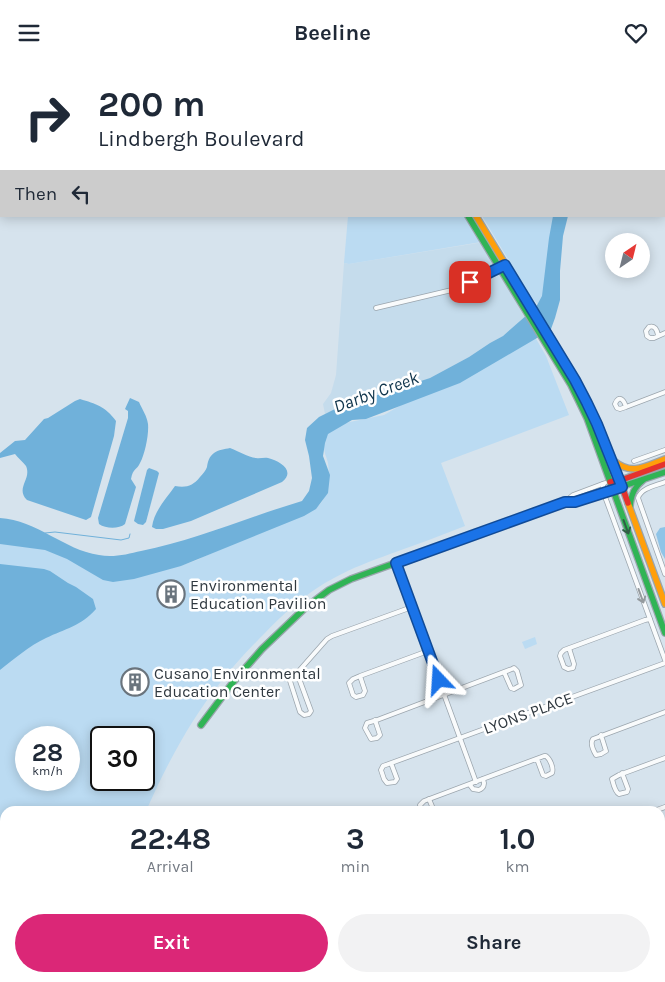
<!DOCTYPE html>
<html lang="en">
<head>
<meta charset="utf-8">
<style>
  body { margin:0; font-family:Karla,sans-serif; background:#f2f2f3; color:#1f2937; height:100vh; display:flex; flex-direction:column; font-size:19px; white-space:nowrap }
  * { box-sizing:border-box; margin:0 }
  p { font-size:16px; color:#747a83 }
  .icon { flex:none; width:28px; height:28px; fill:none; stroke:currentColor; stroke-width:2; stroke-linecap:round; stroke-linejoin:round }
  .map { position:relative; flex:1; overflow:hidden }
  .drawer { position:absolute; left:0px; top:741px; width:665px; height:176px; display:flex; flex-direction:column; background:#fff; border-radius:15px 15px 0 0; box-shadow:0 2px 12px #0003 }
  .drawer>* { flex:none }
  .banner { position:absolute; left:0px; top:0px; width:665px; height:152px; box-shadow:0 2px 12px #0003; background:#fff; color:#1f2937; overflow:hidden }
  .needle { width:32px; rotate:35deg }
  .fabs { position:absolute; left:605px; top:168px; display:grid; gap:10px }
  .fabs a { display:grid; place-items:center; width:45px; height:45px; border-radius:50%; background:#fff; box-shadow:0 2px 12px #0003; font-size:25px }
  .speed { position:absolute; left:15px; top:661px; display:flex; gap:10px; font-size:25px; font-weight:700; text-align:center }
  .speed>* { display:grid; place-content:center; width:65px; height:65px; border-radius:50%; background:#fff; box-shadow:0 2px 12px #0003; line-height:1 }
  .speed small { font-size:12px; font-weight:400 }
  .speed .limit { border:2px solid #111; border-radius:8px; background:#fff; color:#111 }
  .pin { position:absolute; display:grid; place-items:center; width:42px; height:42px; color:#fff; margin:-21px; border-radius:10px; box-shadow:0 2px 8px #0006 }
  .me { position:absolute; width:55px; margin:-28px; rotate:340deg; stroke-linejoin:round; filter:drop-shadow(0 0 4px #0008) }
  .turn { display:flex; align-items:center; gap:18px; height:105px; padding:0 15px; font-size:22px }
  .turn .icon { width:65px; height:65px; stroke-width:2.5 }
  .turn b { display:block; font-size:35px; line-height:42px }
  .then { display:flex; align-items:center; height:48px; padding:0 15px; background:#0003; gap:10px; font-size:19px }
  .eta { display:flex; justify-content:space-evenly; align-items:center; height:85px; text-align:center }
  .eta b { font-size:30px; font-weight:700; line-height:35px }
  .button { display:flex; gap:10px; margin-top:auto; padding:10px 15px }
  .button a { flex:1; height:58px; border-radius:30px; background:#db2777; color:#fff; font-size:20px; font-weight:700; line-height:58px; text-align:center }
  .button a+a { background:#f2f2f3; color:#1f2937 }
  header { display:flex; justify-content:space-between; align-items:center; height:65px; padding:0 15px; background:#fff; font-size:22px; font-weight:700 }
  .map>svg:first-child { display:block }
</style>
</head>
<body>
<header><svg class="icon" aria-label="menu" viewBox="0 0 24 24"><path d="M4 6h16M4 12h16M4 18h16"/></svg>Beeline<svg class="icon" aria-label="heart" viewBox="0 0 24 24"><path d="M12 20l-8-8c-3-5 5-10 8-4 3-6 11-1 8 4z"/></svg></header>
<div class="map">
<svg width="665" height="917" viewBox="0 0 665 917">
  <rect width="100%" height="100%" fill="#d6e3ed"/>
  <path fill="#c5dcec" d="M484 177 524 242 518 241 525 253 503 271 490 278 469 292 430 313 358 336 325 349 323 339 331 328 336 310 344 198 349 199Z"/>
  <g fill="#bbdbf2" fill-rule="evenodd">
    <path d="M0 0H22V1H1V110L0 111Z"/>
    <rect x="388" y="0" width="186" height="1"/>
    <path d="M348 151H465L481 177 349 199 344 198Z"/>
    <path d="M482 151H558L546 248 531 232Z"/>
    <path d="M535 272 546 291 569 350 441 398 465 461C440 471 415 480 390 489 371 496 352 503 334 513 307 527 284 548 263 570 248 585 233 601 220 618 189 657 166 701 146 746H5V912L107 913V917H0V472H10L65 491 180 501 197 495 203 492 316 443C329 433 330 413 328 398 327 393 324 388 324 382 323 378 324 374 324 370L345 358 384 350 415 332 463 316 495 295ZM26 672H69V715H26ZM101 672H144V715H101Z"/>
    <path d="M535 572 537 579 525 584 522 577Z"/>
  </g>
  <path fill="#8fc4e7" d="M665 462V494L661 487 656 469 660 463Z"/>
  <g fill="#70b1da">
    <path d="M553 151H568L563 171 560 206V235L555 253 551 264 537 273 460 318 366 354 352 355 328 369 325 378 323 391 330 410 328 428 316 444 304 451 181 501 134 514 113 517 103 515 67 494 45 485 0 479V453C37 455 64 485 99 490 113 493 128 489 141 486 196 475 248 452 302 436L309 426 312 413 309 391 305 375 307 363 319 352 337 343 430 313 469 292 490 278 503 271 536 242 542 231 549 173Z"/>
    <path d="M130 333 139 337C142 344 147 351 148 359 149 369 145 389 140 398 137 405 133 403 131 414L136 422 125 459C119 464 106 464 99 459L98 453 128 353V346L125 344Z"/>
    <path d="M80 334C96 339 105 341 116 356L114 371 91 452 86 455 27 435C15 423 32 414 26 401 23 397 18 393 15 389L0 393V388L15 376 25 375 44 354 48 353 75 336Z"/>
    <path d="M230 383C238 386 248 392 256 393 260 394 264 392 268 393 280 396 296 406 282 417L191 456 163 464H156L152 462C154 446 166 434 175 421 186 423 193 421 200 412 203 409 206 405 207 402 208 396 209 392 214 388 218 385 225 384 230 383Z"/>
    <path d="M149 403 157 406 159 408 146 457 143 460 138 459 134 456 147 405Z"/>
    <path d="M0 499 44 504 50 506 68 518 76 522 93 534 96 544C81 561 65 564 46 573 29 581 14 594 0 605Z"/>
    <path d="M5 757V780L0 783V763Z"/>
  </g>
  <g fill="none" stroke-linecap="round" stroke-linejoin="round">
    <path stroke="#70b1da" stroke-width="1" d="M45 468 55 467 121 475 129 473 130 469"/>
    <g stroke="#9ba5ad" stroke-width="5.5">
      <g id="street">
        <path d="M25 1V0"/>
        <path d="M224 1 225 0"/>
        <path d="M0 118 1 117"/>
        <path d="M376 243 456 224 499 203"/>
        <path d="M658 270C657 265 655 260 649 262L646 266 647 271 650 273H654L665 268"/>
        <path d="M626 342C624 335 619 329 615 339L617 343 620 344 626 342 665 327"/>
        <path d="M634 396 665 385"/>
        <path d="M665 417C655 421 641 423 638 433L665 509"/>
        <path d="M603 419V427L607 437 665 595"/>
        <path d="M565 437 573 430 605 418"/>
        <path d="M396 498 476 717"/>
        <path d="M569 583 574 599 573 603 568 604 564 602 560 591 561 588 564 585 645 555 650 554"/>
        <path d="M297 608 311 646 309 649 304 650 300 647 290 616 327 574 332 571 412 542"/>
        <path d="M360 611 365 626 363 630 356 632 353 630 349 618 353 614 360 611 428 586"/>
        <path d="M375 655 380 670 377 673 371 674 365 663 367 658 377 655 512 604 514 603 517 606 521 620 514 624 511 623 504 607"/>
        <path d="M601 670 606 686 601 689 596 690C593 685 590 678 593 674L665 647"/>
        <path d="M391 698 397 714 395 717 387 718 384 714 381 705 383 701 665 598"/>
        <path d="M622 708 628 724 627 727 619 729C615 727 613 718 612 714L619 710 665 693"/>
        <path d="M470 720 473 724 479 725C484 723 485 719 483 714"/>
        <path d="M429 734 434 746"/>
        <path d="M422 746 420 740 424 736 544 691H546C550 694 554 703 552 708L546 711 543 710 537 694"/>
        <path d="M654 746 665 742"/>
        <path d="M660 809V813"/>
        <path d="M660 843 663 842 665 848"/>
        <path d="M660 895 665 893"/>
        <path d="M538 912 539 917"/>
        <path d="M599 917 611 912"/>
      </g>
    </g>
    <g stroke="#9ba5ad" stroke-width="8">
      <g id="fast">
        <path d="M365 0 366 1"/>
        <path d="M468 151 571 320 587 353 665 568"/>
        <path d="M630 441C631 430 634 422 643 415"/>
        <path d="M201 660 234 616 262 584 305 543 329 525 351 514 565 437H575L665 407"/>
      </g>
    </g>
    <g stroke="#9ba5ad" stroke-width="8">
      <g id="slow">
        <path d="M376 0 378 1"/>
        <path d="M476 151 561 291"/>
        <path d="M614 396C632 411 646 401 665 394"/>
        <path d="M628 438 665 539"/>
      </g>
    </g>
    <g stroke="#9ba5ad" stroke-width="8">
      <g id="jam">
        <path d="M561 291C589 338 610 387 628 438"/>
        <path d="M610 417 624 414 665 399"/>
      </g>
    </g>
    <use href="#street" stroke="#f9fbfc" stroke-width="4"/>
    <use href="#fast" stroke="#30b455" stroke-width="5.5"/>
    <use href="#slow" stroke="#ff9f0a" stroke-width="5.5"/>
    <use href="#jam" stroke="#e5322d" stroke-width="5.5"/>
  </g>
  <defs><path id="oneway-shaft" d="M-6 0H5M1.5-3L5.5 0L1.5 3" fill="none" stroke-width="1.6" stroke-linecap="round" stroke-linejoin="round" transform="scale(1.25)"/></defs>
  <use stroke="#305e46" href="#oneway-shaft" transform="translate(626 462) rotate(70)"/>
  <use stroke="#949a9e" href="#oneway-shaft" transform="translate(641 531) rotate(70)"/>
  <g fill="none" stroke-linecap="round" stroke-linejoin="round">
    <g stroke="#114b97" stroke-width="12">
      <path id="route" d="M439 615 396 498 565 437H575L622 422 597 359 587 338 575 315 505 200 470 217"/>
    </g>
    <use href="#route" stroke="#1a73e8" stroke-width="9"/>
  </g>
  <defs>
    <g id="building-ring" transform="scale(1.4375)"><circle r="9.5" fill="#fff" stroke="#6a747d" stroke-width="1.5"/><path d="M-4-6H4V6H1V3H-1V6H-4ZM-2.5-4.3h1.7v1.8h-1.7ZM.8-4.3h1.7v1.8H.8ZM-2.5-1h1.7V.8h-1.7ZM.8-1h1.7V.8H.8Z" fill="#6a747d"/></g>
  </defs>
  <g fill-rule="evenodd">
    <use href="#building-ring" x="171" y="529"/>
    <use href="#building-ring" x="135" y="617"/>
  </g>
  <g text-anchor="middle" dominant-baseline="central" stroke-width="5" stroke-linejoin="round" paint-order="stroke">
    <g font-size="16" fill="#303940" stroke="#fff" text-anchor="start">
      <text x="190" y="520">Environmental<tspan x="190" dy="18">Education Pavilion</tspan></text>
      <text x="154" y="608">Cusano Environmental<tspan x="154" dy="18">Education Center</tspan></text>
    </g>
    <g font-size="16" fill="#303940" stroke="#fff">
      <text transform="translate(528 648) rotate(-20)">LYONS PLACE</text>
    </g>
    <g font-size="18" font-style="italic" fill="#10354c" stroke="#fff">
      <text transform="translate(376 327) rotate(-20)">Darby Creek</text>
    </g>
  </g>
</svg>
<div class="fabs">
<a><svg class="needle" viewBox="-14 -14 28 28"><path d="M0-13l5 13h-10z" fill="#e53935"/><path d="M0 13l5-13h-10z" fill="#747a83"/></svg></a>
</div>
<div class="speed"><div>28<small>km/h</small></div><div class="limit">30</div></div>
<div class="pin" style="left:470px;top:217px;background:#d93025"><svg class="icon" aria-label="arrive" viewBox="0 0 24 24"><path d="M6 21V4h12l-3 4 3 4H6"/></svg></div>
<svg class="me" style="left:439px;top:615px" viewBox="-20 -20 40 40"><path d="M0-17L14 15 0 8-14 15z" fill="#1a73e8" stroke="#fff" stroke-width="4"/></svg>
<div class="banner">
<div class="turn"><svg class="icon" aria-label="right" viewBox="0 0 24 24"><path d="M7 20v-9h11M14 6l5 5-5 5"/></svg><div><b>200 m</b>Lindbergh Boulevard</div></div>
<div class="then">Then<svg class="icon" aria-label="left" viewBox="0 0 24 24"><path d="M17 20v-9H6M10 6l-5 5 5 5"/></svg></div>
</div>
<section class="drawer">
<div class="eta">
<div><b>22:48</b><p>Arrival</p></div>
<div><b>3</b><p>min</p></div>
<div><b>1.0</b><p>km</p></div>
</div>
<div class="button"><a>Exit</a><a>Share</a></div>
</section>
</div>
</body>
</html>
